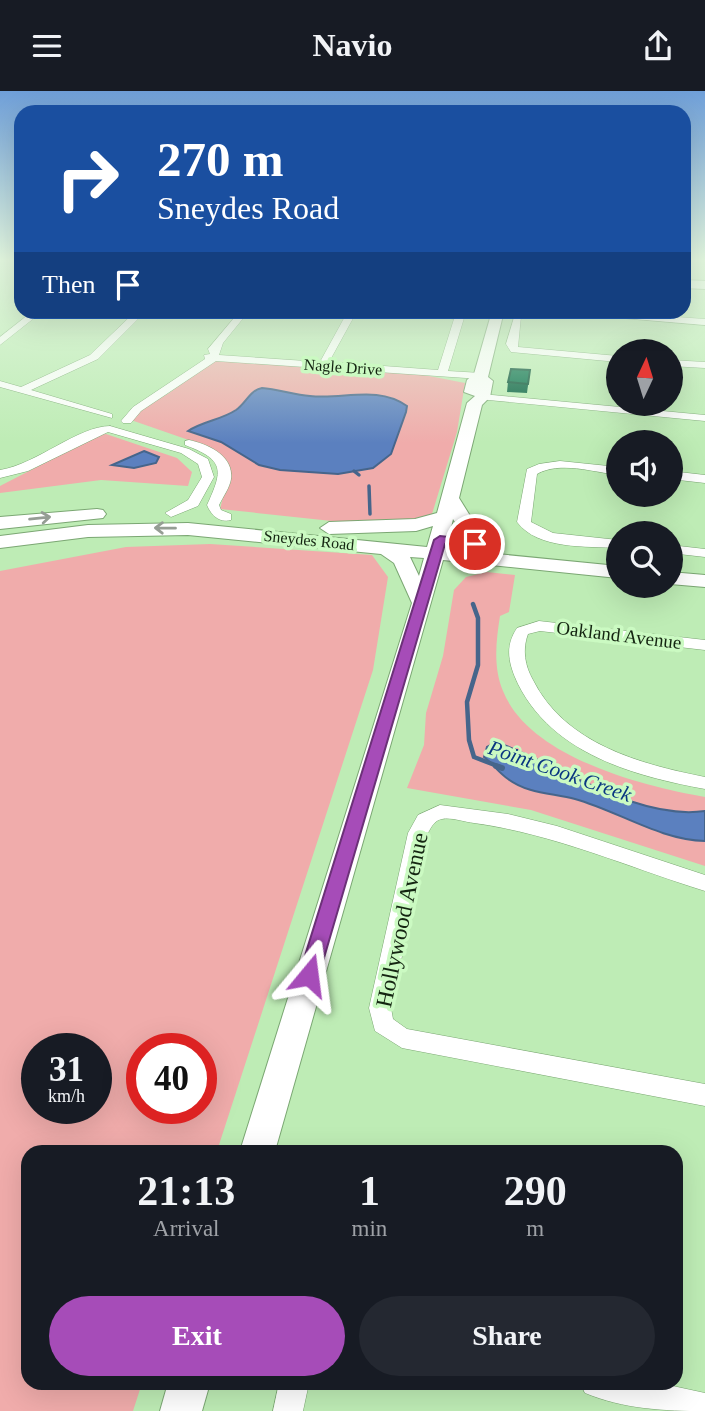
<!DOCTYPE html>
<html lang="en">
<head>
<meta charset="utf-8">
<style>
  body { margin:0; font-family:Georgia,serif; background:#242831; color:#f1f3f6; height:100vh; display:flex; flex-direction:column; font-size:26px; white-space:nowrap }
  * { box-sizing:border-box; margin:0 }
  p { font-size:23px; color:#9ea1a6 }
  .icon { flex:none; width:38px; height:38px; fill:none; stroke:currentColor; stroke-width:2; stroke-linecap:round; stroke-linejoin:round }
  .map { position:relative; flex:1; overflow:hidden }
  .side { position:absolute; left:21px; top:1054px; width:662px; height:245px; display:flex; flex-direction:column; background:#171b24; border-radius:21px; box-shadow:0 7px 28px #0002 }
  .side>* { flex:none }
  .hud { position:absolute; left:14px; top:14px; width:677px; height:214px; border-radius:21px; box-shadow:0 7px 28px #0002; background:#1a4fa0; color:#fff; overflow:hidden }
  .needle { width:46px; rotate:4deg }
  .buttons { position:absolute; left:606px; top:248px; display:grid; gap:14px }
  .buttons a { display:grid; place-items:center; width:77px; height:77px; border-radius:50%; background:#171b24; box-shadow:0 7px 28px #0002; font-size:35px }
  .speed { position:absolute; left:21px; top:942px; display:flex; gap:14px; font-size:35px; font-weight:700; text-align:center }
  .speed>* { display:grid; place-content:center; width:91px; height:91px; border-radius:50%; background:#171b24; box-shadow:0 7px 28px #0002; line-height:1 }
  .speed small { font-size:18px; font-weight:400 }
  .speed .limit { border:10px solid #d22; background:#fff; color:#111 }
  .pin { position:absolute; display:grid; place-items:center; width:60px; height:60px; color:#fff; margin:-30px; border:4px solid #fff; border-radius:50%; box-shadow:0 2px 7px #0007 }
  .me { position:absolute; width:77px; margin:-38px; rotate:16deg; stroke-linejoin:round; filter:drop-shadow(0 0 5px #0008) }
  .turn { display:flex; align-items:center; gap:24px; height:147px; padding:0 28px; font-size:32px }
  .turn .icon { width:91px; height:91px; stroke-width:2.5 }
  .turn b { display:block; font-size:49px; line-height:60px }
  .then { display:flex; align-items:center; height:66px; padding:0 28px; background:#0003; gap:14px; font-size:26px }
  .eta { display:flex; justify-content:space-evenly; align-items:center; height:119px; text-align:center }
  .eta b { font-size:42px; font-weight:700; line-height:49px }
  .primary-button { display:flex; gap:14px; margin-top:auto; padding:14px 28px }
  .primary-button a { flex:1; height:80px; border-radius:42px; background:#a64cb8; color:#fff; font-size:28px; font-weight:700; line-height:80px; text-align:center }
  .primary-button a+a { background:#242831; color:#f1f3f6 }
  header { display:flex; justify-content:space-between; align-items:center; height:91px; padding:0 28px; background:#171b24; font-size:32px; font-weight:700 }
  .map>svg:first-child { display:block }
</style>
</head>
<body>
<header><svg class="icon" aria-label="menu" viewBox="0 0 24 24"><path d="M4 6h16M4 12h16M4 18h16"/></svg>Navio<svg class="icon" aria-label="share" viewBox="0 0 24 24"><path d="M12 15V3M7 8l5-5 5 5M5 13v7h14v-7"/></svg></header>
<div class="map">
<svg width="705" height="1320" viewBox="0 0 705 1320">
  <rect width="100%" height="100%" fill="#beecb5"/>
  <g fill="#f0acab" fill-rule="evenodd">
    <path d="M223 269 424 284 465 292 457 341 432 423 422 429 360 433 220 418 228 387 203 354 131 329 135 322 169 302 213 270Z"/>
    <path d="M106 343 177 367 192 381 188 395 101 389 0 402V395L99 344Z"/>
    <path d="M210 453 372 464 388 486 373 579 217 1060H28V1292H142L133 1320H0V480L126 456ZM37 957H96V1017H37ZM142 957H201V1017H142Z"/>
    <path d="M487 481 515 484 509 521 500 525C496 550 493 576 503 600 529 666 642 695 705 706V775L531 719 407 697 424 654 426 622 443 565 454 499 466 486Z"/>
  </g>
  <g fill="#5b80bf" stroke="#46658b" stroke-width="2">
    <path d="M262 297C278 298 294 304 310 305 343 309 377 294 407 315L406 321 391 363 373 377 338 383 280 379 259 374 221 351 188 340C203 330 221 329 236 319 246 312 250 299 262 297Z"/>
    <path d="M144 360 159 366 156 372 134 377 112 374Z"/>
    <path d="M496 651C559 673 636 730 705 720V750C660 749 618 720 575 708 553 702 528 703 508 688 499 682 492 672 484 666L487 656Z"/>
  </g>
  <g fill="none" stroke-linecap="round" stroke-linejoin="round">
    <g stroke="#46658b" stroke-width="3.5">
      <path d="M354 380 359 384"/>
      <path d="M369 395 370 423"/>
    </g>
    <path stroke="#46658b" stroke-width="4.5" d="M473 513 478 527V574L467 611 469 649 474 666 500 676"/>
    <path stroke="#46658b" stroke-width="6" d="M496 675 502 677"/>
    <g stroke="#7ba773" stroke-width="1">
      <g id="street">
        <path d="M33 220H43L0 254V246Z"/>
        <path d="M136 220H146L98 268 31 299 112 323V327L0 296V290L21 296 90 264Z"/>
        <path d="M240 220H249L223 252 219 264 320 271 348 220H357L329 271 438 279 454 228 404 220 453 221 464 227 448 280 481 282 486 285 481 288 216 270 141 320 131 332H123L121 330 133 316 205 268 204 264 210 263 208 258Z"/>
        <path d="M516 220H526L521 225 518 256 618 265V271L511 261 506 253Z"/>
        <path d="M540 220H591L705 228V234Z"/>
        <path d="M670 269 705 271V277L670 275Z"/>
        <path d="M482 303 705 324V330L478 308V304Z"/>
        <path d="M110 335 189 358 208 368 214 386 198 415 171 426 165 422 188 409 202 386 198 373 181 362 108 341 28 380 0 387V379C37 373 78 335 110 335Z"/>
        <path d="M189 349C207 353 234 364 231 388 230 396 223 406 219 414L221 419 231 423V429C219 432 211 424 207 414 223 379 225 369 185 354V350Z"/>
        <path d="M560 370 618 376V384C593 381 560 370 537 383L531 431 553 442 618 449V457C587 455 538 459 517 431L527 378 539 373Z"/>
        <path d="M670 380 705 384V392L670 388Z"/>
        <path d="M670 454 705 458V466L670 462Z"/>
        <path d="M539 530 705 549V559L540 540 528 543C522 559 525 575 533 589 565 653 640 673 705 686V698C634 685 553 663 518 593 509 574 504 556 517 537Z"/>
        <path d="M440 714 508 723 557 735 705 784V800C628 776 554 743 474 732 465 731 451 726 442 728 435 729 431 736 428 742L391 917 393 928 407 938 705 993V1015L402 957 375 940 369 917 408 742 418 724Z"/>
        <path d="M279 1292H309L303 1320H273Z"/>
        <path d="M580 1292H659L705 1302V1320C664 1320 623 1318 585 1302Z"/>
      </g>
    </g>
    <g stroke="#7ba773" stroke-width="2">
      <g id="secondary">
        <path d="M684 189 705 190V198L684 197Z"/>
        <path d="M492 220H504L488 286 493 290 490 306 482 314 459 407 477 436 502 455 499 459C479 464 462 443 453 428L446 458 618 475V487L443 469 275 1060H240L412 512 394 472 381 463 188 444 88 446 0 457V445L88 434 188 432 427 456 433 435 416 440 329 443 320 437 329 431 415 428 437 422 467 312 475 305 464 301 467 289 474 283ZM410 466 424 467 419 485Z"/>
        <path d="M97 418 103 419 106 423 103 427 0 438V426Z"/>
        <path d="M670 481 705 484V496L670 493Z"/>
        <path d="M168 1292H210L202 1320H160Z"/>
      </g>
    </g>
    <use href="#street" fill="#fff" fill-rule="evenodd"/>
    <use href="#secondary" fill="#fff" fill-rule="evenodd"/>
  </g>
  <path fill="#005c3c" d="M530 279 527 302 507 301 508 291Z"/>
  <path fill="#006b46" stroke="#004b31" stroke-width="2" d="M511 278 530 279 528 293 508 291Z"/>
  <defs><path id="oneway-shaft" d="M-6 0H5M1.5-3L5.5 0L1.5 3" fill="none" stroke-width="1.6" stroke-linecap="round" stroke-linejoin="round" transform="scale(1.75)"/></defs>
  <g stroke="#959d94">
    <use href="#oneway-shaft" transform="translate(40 427) rotate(-6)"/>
    <use href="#oneway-shaft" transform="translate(165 437) rotate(-179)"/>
  </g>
  <linearGradient id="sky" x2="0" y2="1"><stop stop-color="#6f9fd8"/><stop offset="0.48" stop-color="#e2f6de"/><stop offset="1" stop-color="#e2f6de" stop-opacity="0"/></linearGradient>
  <rect width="705" height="352" fill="url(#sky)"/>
  <path fill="#a64cb8" stroke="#6c3178" stroke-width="2" d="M440 445 475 449 481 453 475 457 445 453 319 884 316 890H302L299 884 434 449Z"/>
  <g text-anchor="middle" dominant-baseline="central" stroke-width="7" stroke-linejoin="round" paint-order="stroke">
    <g font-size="16" fill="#142511" stroke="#cbfac2">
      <text transform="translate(343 276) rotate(4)">Nagle Drive</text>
      <text transform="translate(309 449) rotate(6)">Sneydes Road</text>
    </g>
    <g font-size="19" fill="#142511" stroke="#cbfac2">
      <text transform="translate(619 544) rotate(7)">Oakland Avenue</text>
    </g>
    <g font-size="21" font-style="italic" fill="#093681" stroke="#cbfac2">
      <text transform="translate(560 680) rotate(19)">Point Cook Creek</text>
    </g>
    <g font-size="23" fill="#142511" stroke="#cbfac2">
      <text transform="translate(402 829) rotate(-78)">Hollywood Avenue</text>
    </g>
  </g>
</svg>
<div class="buttons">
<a><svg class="needle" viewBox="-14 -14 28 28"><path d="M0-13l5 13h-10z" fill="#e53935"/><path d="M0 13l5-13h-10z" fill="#9ea1a6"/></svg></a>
<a><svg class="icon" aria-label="sound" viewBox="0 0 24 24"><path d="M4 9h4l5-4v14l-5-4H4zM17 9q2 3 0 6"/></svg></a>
<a><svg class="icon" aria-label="search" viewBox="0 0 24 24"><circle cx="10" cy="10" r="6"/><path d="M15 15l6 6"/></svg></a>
</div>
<div class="speed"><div>31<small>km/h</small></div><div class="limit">40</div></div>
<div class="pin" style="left:475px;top:453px;background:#d93025"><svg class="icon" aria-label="arrive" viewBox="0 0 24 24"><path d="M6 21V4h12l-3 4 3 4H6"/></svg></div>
<svg class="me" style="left:309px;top:884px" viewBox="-20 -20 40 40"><path d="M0-17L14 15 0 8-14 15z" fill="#a64cb8" stroke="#fff" stroke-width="4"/></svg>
<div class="hud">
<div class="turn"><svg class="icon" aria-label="right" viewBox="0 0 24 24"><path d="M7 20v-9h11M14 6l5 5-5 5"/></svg><div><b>270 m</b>Sneydes Road</div></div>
<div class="then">Then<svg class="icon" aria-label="arrive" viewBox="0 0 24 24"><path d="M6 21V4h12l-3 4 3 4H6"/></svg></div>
</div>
<section class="side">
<div class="eta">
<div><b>21:13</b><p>Arrival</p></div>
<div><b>1</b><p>min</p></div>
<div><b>290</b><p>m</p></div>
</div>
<div class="primary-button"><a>Exit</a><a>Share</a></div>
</section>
</div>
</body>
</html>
